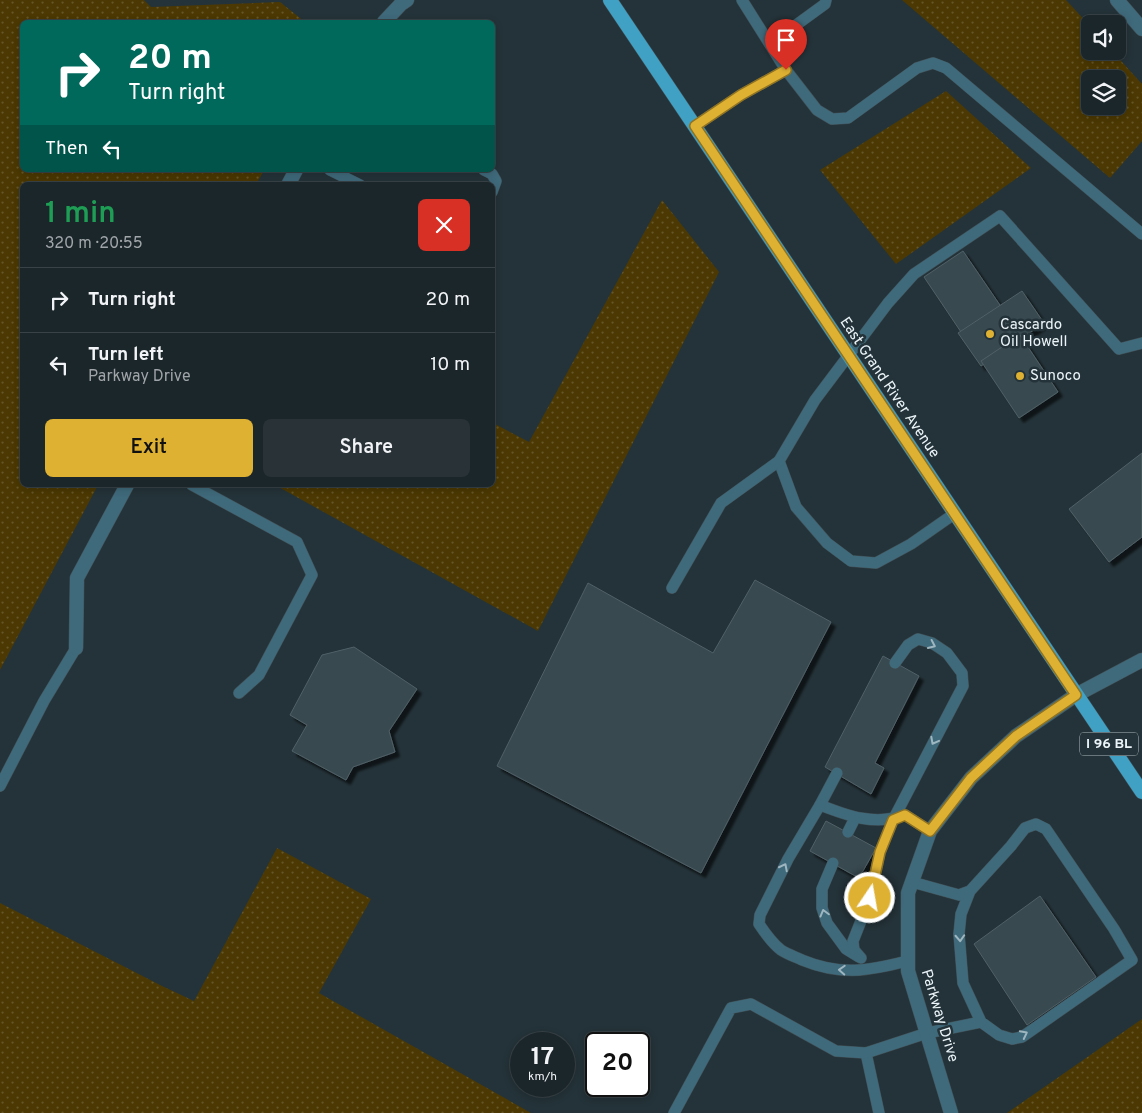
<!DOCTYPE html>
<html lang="en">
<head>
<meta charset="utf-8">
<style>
  body { margin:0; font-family:Overpass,sans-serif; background:#283237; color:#f1f3f6; height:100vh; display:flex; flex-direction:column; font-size:19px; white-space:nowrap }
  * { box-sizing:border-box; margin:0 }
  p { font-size:16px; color:#a0a5a9 }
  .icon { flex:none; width:28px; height:28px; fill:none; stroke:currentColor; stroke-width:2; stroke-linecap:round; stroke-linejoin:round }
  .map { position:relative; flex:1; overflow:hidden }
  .details { position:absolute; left:20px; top:182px; width:475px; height:305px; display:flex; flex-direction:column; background:#1b262b; border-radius:8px; box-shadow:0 2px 8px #0003,0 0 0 1px #394347 }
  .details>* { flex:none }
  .guide { position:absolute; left:20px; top:20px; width:475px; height:152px; border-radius:8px; box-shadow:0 2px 8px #0003,0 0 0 1px #394347; background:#00695c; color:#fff; overflow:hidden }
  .fabs { position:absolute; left:1081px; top:15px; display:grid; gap:10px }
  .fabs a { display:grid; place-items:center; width:45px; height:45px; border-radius:8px; background:#1b262b; box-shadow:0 2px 8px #0003,0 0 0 1px #394347; font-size:25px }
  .speed { position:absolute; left:510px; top:1032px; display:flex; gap:10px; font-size:25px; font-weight:700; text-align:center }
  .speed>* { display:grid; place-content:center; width:65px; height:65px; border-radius:50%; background:#1b262b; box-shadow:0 2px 8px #0003,0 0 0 1px #394347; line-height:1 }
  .speed small { font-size:12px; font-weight:400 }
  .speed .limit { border:2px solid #111; border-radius:8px; background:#fff; color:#111 }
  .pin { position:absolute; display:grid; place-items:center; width:42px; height:42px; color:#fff; margin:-51px -21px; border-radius:50% 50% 50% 0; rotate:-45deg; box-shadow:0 0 5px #0007 }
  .pin .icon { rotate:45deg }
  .me { position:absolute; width:55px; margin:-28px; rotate:12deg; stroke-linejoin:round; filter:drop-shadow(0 0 4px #0008) }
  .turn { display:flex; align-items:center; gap:18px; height:105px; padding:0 25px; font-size:22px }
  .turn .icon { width:65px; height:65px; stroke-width:2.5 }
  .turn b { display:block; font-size:35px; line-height:42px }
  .then { display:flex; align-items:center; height:48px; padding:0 25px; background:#0003; gap:10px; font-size:19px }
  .round { display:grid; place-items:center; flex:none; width:52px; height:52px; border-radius:8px; background:#283237 }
  .head { display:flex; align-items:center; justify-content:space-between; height:85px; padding:0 25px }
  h1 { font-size:30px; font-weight:600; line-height:38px; color:#1e9e55 }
  .button { display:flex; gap:10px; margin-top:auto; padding:10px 25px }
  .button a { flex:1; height:58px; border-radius:8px; background:#deb133; color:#111; font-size:20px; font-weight:600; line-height:58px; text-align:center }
  .button a+a { background:#283237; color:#f1f3f6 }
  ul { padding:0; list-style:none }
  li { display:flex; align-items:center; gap:15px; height:65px; padding:0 25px; border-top:1px solid #394347 }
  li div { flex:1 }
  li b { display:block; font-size:19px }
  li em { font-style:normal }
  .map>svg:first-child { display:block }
</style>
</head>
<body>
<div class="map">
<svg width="1142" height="1113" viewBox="0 0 1142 1113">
  <defs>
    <pattern id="grass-dots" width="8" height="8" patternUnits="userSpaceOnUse" patternTransform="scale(1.25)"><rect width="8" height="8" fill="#4b3802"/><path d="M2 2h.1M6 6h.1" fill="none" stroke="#655528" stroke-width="1.8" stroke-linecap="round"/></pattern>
    <filter id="shadow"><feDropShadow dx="4.5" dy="4.5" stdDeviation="1" flood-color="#0009"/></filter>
  </defs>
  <rect width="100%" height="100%" fill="#243339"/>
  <g fill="url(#grass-dots)" fill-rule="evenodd">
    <path d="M0 0H144L151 7 280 2 305 22H22V170H264L256 185H22V485H98L0 670Z"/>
    <path d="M902 0H1066L1090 26V51H1112L1142 84V141L1110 178ZM1090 79H1118V106H1090Z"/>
    <path d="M946 91 1031 168 896 264 820 170Z"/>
    <path d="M662 200 719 272 538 631 275 485H492L493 423 529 442Z"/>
    <path d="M277 848 371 899 319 993 531 1113H0V903L162 986 194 1001Z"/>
    <path d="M1142 1019V1113H1007Z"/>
  </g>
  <g fill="#39484f" stroke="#506167" filter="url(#shadow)">
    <path d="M963 251 1002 308 963 335 924 277Z"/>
    <path d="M1022 291 1044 323 981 366 958 333Z"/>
    <path d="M1020 335 1058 392 1019 418 981 361Z"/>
    <path d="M1142 453V537L1109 562 1069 509Z"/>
    <path d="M755 580 831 622 701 873 497 766 588 583 713 653Z"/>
    <path d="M354 647 417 689 389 731 395 752 353 767 346 780 292 751 307 725 290 715 322 655Z"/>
    <path d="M883 656 919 676 875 763 884 768 871 794 825 767Z"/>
    <path d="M826 821 876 848 859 878 810 851Z"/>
    <path d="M1040 896 1096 977 1027 1025 974 944Z"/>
  </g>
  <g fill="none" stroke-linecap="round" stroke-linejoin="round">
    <g stroke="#404e54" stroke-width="12">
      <g id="service">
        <path d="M770 44 825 4 826 0"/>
        <path d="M786 70 817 110 832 119 848 118 917 68 933 63 946 68 1142 234"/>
        <path d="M695 126 741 95 786 70 742 0"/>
        <path d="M330 170 360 185"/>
        <path d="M484 170 492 174 496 181 492 192"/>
        <path d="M192 485 297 542 312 575 259 675 239 693"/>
        <path d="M954 514 911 544 876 563 851 561 827 543 796 507 779 461 815 400 888 303 914 274 1000 216 1119 349 1142 343"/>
        <path d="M672 588 721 503 779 461"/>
        <path d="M0 786 44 701 76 648"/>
        <path d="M820 805 837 773"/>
        <path d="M848 832 855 818"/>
        <path d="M833 863 822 889V908L827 923 846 949 859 957"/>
        <path d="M912 882 959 895 970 891 1011 846 1025 828 1036 824 1046 829 1114 929 1132 960 1022 1037 1012 1039 999 1035 981 1022 963 983 959 934 961 914 970 891"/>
        <path d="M861 958 854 950 853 941 870 898 880 852 893 820 963 686 962 673 947 653 932 643 918 639 908 645 895 663"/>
        <path d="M907 961C868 971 841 976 802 960 796 957 787 954 781 950 772 943 765 933 759 924L760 915 788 859 820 805C848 816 875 826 905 815L930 831"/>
        <path d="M866 1053 879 1113"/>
        <path d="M674 1113 731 1008 751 1004 836 1051 866 1053 927 1033 981 1022"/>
      </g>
    </g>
    <g stroke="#404e54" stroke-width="15">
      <g id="minor">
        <path d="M1117 0 1142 29"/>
        <path d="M384 22 401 4 407 0"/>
        <path d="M288 185 296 170"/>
        <path d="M76 648 77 578 127 485"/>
        <path d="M951 1113 908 971V893L930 831 971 778 1016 736 1076 695 1142 660"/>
      </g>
    </g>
    <g stroke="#404e54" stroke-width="15">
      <path id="primary" d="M610 0 1142 792"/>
    </g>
    <use href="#service" stroke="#3f6a7b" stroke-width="11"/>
    <use href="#minor" stroke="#3f6a7b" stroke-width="14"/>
    <use href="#primary" stroke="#40a1c4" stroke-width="14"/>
  </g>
  <defs><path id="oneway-chevron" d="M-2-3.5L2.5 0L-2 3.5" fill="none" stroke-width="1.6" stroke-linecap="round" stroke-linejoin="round" transform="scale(1.25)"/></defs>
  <g stroke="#9eb6c0">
    <use href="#oneway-chevron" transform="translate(932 645) rotate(25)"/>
    <use href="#oneway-chevron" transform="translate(934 741) rotate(118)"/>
    <use href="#oneway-chevron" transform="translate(784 867) rotate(-63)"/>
    <use href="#oneway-chevron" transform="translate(824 913) rotate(-105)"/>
    <use href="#oneway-chevron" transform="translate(960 938) rotate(87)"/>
    <use href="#oneway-chevron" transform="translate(842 970) rotate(-177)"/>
    <use href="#oneway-chevron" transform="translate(1024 1034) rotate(-27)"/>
  </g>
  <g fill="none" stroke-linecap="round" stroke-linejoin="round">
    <g stroke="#907321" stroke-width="12">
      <path id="route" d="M786 70 741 95 695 126 1076 695 1016 736 971 778 930 831 905 815 893 820 880 852 870 898"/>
    </g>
    <use href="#route" stroke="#deb133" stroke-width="9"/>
  </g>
  <g fill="#deb133" stroke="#243339" stroke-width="2">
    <circle cx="990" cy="334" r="5"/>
    <circle cx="1020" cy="376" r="5"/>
  </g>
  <g text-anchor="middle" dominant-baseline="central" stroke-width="5" stroke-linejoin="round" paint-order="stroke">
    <rect fill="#243339" stroke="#afbbbf" stroke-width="1" x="1080" y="732.5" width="58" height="23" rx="4"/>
    <g font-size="14" font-weight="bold" fill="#ebf5f9">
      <text x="1109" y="744">I 96 BL</text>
    </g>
    <g font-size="15" fill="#ebf5f9" stroke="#243339" text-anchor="start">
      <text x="1000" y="325">Cascardo<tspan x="1000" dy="17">Oil Howell</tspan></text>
      <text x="1030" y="376">Sunoco</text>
    </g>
    <g font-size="15" fill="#ebf5f9" stroke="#243339">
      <text transform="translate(889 388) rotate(56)">East Grand River Avenue</text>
      <text transform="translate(939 1016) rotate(73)">Parkway Drive</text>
    </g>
  </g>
</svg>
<div class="fabs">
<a><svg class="icon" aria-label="sound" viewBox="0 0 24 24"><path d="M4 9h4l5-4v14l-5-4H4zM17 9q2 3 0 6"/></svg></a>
<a><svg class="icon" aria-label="layers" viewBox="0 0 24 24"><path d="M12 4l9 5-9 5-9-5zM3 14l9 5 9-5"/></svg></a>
</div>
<div class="speed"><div>17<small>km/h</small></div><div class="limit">20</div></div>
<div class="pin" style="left:786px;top:70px;background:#d93025"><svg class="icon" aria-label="arrive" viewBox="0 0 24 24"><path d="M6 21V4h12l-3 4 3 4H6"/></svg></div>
<svg class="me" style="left:870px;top:898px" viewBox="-20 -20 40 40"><circle r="17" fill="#deb133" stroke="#fff" stroke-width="3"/><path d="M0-11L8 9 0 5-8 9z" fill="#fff"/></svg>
<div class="guide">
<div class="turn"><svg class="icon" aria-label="right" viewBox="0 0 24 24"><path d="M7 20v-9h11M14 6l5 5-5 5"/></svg><div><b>20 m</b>Turn right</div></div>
<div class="then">Then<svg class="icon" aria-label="left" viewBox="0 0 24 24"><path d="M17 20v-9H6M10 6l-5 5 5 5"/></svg></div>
</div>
<section class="details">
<div class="head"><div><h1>1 min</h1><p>320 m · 20:55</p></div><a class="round" style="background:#d93025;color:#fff"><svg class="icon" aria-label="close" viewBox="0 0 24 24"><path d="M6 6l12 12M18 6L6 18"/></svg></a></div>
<ul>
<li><svg class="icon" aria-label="right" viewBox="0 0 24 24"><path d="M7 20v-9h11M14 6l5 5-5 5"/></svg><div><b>Turn right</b></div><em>20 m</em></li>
<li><svg class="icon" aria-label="left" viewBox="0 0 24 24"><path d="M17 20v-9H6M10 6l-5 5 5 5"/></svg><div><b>Turn left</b><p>Parkway Drive</p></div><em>10 m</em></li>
</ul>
<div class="button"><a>Exit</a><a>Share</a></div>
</section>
</div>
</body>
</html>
